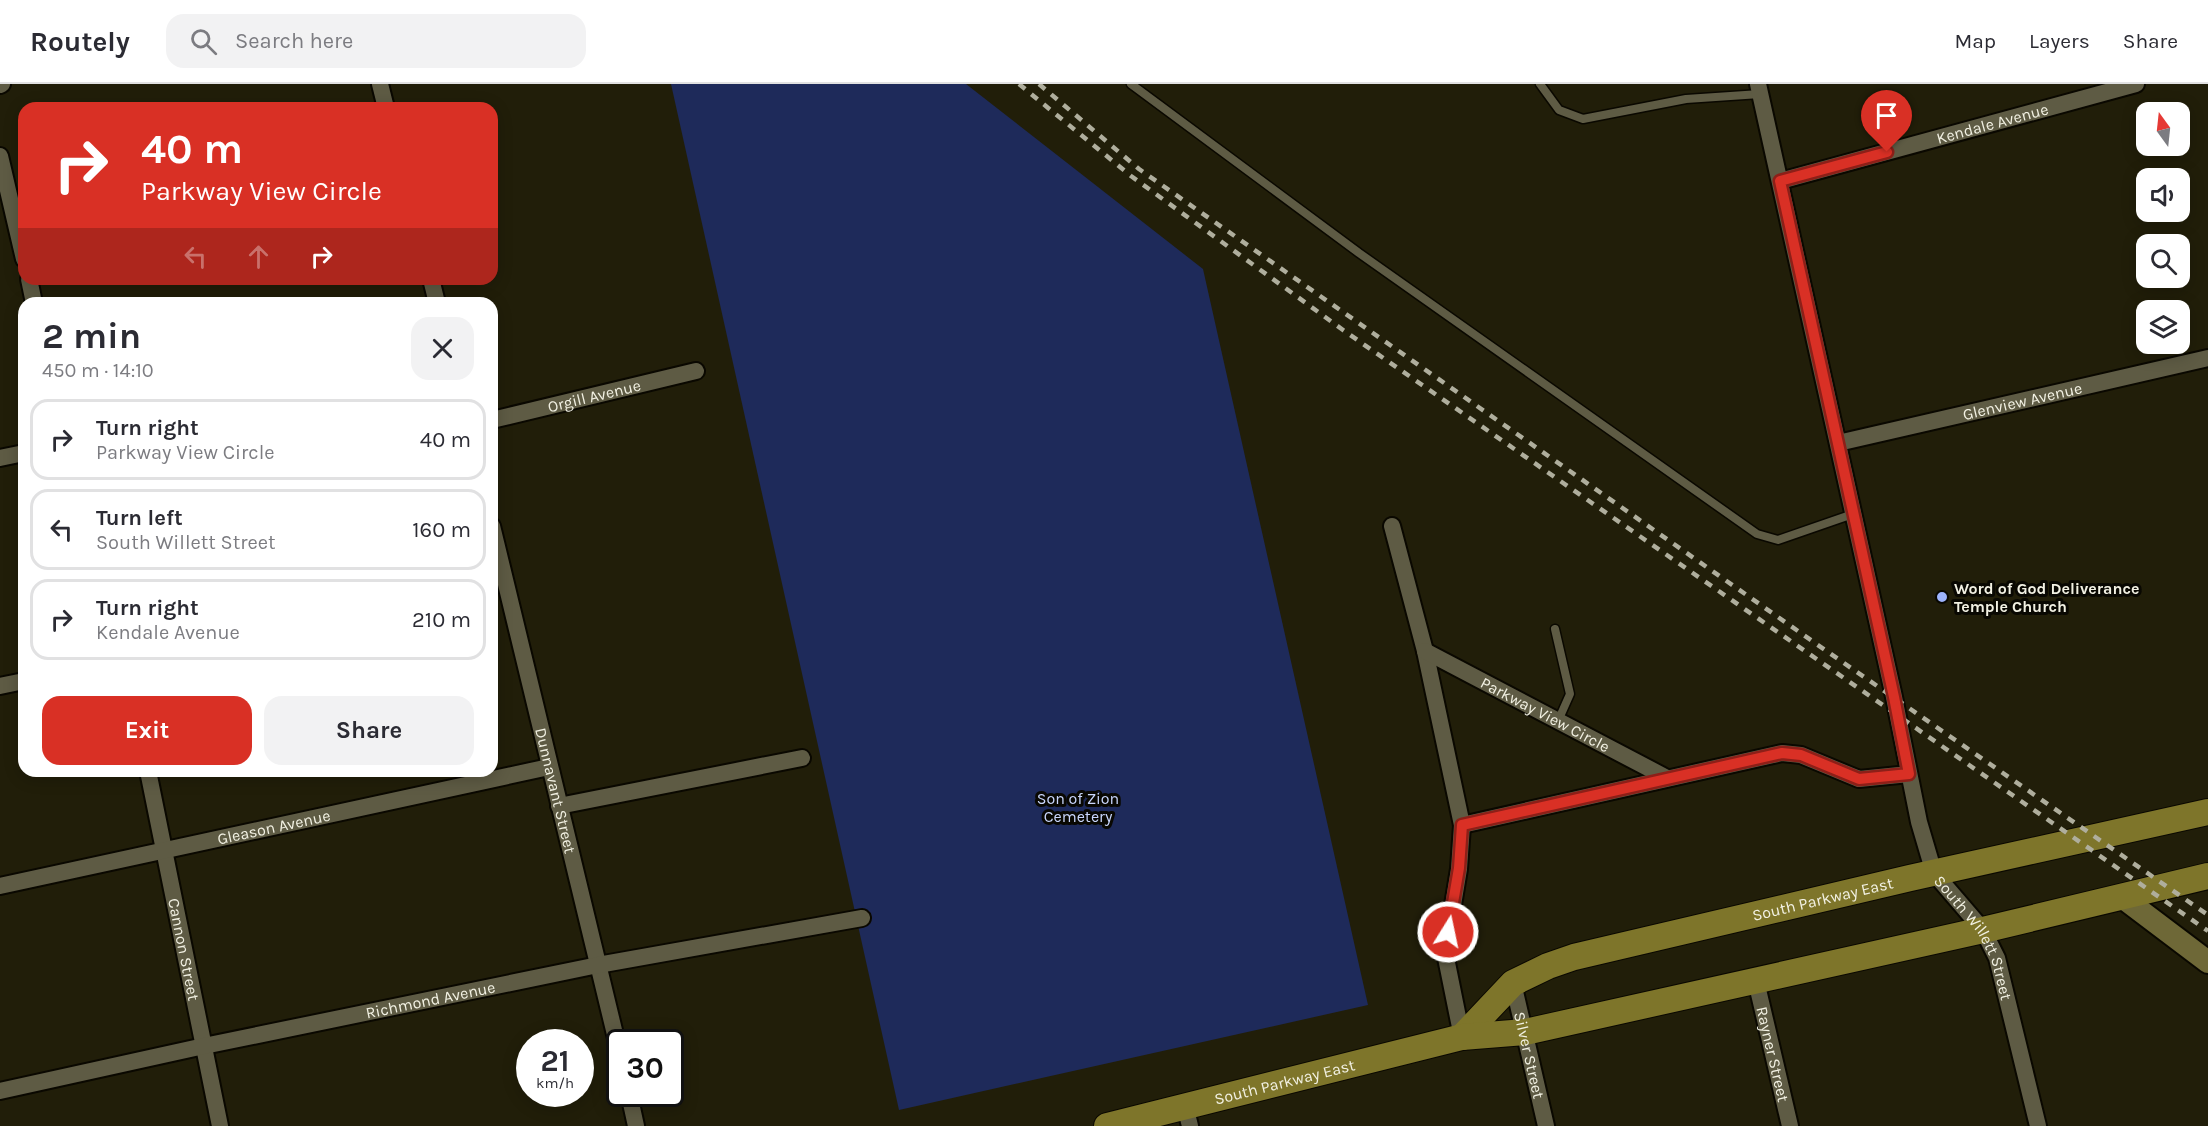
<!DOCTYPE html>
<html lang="en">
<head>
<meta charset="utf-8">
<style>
  body { margin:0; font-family:Karla,sans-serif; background:#f2f2f3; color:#2b2b33; height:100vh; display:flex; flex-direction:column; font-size:22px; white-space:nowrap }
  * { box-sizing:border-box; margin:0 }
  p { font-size:20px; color:#7c7c81 }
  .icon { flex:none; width:33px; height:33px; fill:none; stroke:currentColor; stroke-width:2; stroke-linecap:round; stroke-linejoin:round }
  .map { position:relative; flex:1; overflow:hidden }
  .side { position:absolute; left:18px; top:213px; width:480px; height:480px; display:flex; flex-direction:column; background:#fff; border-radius:18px; box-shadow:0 3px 15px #0003 }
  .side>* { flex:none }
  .top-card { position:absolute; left:18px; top:18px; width:480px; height:183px; border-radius:18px; box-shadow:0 3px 15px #0003; background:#d93025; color:#fff; overflow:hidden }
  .needle { width:39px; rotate:345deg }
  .tools { position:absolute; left:2136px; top:18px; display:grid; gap:12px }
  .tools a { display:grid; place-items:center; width:54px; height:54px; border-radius:12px; background:#fff; box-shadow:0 3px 15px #0003; font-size:30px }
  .speed { position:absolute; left:516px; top:945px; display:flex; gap:12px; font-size:30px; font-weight:700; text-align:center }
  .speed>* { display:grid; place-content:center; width:78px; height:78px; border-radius:50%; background:#fff; box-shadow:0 3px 15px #0003; line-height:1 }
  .speed small { font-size:15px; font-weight:400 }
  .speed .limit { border:3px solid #111; border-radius:9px; background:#fff; color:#111 }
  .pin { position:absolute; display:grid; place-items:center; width:51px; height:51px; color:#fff; margin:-62px -26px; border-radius:50% 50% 50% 0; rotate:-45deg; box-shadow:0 0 6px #0007 }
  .pin .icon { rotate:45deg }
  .me { position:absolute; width:66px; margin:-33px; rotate:10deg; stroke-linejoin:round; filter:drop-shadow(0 0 4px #0008) }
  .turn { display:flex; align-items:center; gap:21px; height:126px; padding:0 24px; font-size:27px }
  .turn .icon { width:78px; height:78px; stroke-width:2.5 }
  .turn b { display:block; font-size:42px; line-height:51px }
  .lanes { display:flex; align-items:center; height:57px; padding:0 24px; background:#0003; justify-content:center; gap:30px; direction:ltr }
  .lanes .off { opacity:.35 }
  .round { display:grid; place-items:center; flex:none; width:63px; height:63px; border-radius:18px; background:#f2f2f3 }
  .overview { display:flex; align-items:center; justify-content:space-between; height:102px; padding:0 24px }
  h1 { font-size:36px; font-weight:700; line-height:45px }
  .action { display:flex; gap:12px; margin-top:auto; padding:12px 24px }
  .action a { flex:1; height:69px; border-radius:18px; background:#d93025; color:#fff; font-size:24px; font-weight:700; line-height:69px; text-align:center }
  .action a+a { background:#f2f2f3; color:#2b2b33 }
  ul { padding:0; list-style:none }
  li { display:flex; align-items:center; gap:18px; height:81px; margin:0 12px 9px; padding:0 12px; border:3px solid #e1e1e2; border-radius:18px }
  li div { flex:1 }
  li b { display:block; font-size:22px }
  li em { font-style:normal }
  header { display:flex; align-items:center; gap:36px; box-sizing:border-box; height:84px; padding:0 30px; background:#fff; border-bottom:2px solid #e1e1e2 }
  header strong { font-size:28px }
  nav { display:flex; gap:33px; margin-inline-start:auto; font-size:21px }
  .search { width:420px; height:54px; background:#f2f2f3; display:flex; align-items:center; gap:15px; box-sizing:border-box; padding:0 21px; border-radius:18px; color:#7c7c81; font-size:22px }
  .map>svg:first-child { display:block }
</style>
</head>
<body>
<header>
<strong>Routely</strong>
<div class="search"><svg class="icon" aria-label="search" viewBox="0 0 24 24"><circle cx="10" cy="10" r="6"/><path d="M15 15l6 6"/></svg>Search here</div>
<nav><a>Map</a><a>Layers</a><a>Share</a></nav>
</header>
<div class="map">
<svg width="2208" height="1042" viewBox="0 0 2208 1042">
  <rect width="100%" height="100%" fill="#211e09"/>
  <path fill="#1e2a5a" d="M671 0H966L1203 185 1368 921 899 1026Z"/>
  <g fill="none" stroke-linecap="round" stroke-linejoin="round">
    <g stroke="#0a0800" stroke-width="11">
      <g id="lane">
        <path d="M1131 0 1359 169 1757 450 1778 456 1853 430"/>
        <path d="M1540 0 1559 26 1583 35 1686 15 1760 10"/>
        <path d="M1555 545 1570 610 1558 637"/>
      </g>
    </g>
    <g stroke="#0a0800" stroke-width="20">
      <g id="street">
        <path d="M380 0 386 24"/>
        <path id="s1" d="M1758 0 1894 613 1919 738 1934 789 1983 846 1997 874 2038 1042"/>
        <path d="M0 1 2 0"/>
        <path d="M0 72 24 175"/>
        <path id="s2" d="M1780 97 2136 0"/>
        <path d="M29 195 34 219"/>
        <path d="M431 195 437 219"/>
        <path id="s3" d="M492 336 696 287"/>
        <path id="s4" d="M1838 359 2208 274"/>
        <path d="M0 374 24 369"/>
        <path id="s5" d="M492 442 620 971"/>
        <path d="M1392 442 1425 567 1462 741 1782 669 1801 671 1859 695 1909 690"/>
        <path id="s6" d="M1425 567 1667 694"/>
        <path d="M0 602 24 597"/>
        <path id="s7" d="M148 687 220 1042"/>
        <path d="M559 722 802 674"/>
        <path d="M1462 741 1459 785 1445 869 1462 953"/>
        <path id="s8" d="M0 802 549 683"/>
        <path id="s9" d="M1756 897 1790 1042"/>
        <path id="s10" d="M1513 899 1546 1042"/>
        <path id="s11" d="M0 1007 204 962 598 881 862 834"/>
        <path d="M629 1010 636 1042"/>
        <path d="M1185 1022 1190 1042"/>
      </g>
    </g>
    <g stroke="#0a0800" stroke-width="26">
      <path id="secondary" d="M2122 813 2208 878"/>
    </g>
    <g stroke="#0a0800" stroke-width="28">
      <g id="primary">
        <path id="s12" d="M1462 953 1513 899 1548 882 1574 873 1910 794 2208 728"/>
        <path id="s13" d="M1107 1042 1462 953 1525 948 1983 846 2208 792"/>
      </g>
    </g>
    <use href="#lane" stroke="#5e5b44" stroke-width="8"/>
    <use href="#street" stroke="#5e5b44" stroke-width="16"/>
    <use href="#secondary" stroke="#6e6837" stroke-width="22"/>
    <use href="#primary" stroke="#7e752a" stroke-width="26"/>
    <g stroke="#afae9d" stroke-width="4.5" stroke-dasharray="8 8" stroke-linecap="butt">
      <path d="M1019 0 1131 92 1343 246 2208 847"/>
      <path d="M1039 0 1139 85 1815 559 2208 831"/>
    </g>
  </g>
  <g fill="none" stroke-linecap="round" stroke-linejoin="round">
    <g stroke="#8d1f18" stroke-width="15">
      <path id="route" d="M1448 848 1459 784 1462 741 1782 669 1801 671 1859 695 1909 690 1894 613 1780 97 1887 68"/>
    </g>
    <use href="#route" stroke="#d93025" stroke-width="10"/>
  </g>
  <circle fill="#9db4fd" stroke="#090802" stroke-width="2" cx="1942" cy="513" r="6"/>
  <g text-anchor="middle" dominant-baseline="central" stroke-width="6" stroke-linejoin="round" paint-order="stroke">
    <g font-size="16" fill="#f2f1e3" stroke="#090802">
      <text stroke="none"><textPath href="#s2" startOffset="220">Kendale Avenue</textPath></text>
      <text stroke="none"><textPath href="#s3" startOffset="105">Orgill Avenue</textPath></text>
      <text stroke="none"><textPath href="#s4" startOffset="189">Glenview Avenue</textPath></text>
      <text stroke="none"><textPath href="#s6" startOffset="136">Parkway View Circle</textPath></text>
      <text stroke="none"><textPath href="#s5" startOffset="272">Dunnavant Street</textPath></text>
      <text stroke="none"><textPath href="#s8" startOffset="280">Gleason Avenue</textPath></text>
      <text stroke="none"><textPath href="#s12" startOffset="396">South Parkway East</textPath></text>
      <text stroke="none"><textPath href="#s1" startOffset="886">South Willett Street</textPath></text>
      <text stroke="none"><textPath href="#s7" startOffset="182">Cannon Street</textPath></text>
      <text stroke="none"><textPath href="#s11" startOffset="440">Richmond Avenue</textPath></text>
      <text stroke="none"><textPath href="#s10" startOffset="74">Silver Street</textPath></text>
      <text stroke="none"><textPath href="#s9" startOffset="75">Rayner Street</textPath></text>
      <text stroke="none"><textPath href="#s13" startOffset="183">South Parkway East</textPath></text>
    </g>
    <g font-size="16" font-weight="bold" fill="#f2f1e3" stroke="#090802" text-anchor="start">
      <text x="1954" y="504">Word of God Deliverance<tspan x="1954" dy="18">Temple Church</tspan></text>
    </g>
    <g font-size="16" fill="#cad7fd" stroke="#090802">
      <text x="1078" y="714">Son of Zion<tspan x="1078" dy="18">Cemetery</tspan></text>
    </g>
  </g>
</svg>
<div class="tools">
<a><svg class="needle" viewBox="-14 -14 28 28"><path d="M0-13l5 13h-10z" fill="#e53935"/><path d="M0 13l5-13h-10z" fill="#7c7c81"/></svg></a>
<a><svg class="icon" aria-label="sound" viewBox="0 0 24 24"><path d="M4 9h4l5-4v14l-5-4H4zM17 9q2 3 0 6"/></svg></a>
<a><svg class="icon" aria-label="search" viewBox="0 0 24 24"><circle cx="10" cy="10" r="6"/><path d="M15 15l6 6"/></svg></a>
<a><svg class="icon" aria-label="layers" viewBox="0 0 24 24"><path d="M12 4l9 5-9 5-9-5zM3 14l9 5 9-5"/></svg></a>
</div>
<div class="speed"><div>21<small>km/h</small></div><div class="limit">30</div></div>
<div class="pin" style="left:1887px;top:68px;background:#d93025"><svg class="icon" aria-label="arrive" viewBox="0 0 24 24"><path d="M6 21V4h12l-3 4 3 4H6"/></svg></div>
<svg class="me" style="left:1448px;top:848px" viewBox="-20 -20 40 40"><circle r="17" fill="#d93025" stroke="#fff" stroke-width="3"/><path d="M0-11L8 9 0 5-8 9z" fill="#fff"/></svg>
<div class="top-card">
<div class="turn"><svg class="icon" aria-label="right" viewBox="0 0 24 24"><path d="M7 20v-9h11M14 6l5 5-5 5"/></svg><div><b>40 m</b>Parkway View Circle</div></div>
<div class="lanes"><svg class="icon off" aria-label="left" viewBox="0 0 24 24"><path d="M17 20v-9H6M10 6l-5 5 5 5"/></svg><svg class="icon off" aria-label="ahead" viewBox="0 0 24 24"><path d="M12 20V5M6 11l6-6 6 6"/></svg><svg class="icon" aria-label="right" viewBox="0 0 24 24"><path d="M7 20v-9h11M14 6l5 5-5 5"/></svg></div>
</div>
<section class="side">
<div class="overview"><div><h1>2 min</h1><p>450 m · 14:10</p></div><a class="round"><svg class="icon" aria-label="close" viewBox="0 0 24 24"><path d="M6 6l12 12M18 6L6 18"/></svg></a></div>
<ul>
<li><svg class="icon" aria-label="right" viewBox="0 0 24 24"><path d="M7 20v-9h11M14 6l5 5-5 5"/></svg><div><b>Turn right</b><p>Parkway View Circle</p></div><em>40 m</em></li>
<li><svg class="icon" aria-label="left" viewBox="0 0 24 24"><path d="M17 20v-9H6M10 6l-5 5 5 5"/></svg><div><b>Turn left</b><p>South Willett Street</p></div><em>160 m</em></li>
<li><svg class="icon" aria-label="right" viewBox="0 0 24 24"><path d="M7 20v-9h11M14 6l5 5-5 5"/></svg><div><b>Turn right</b><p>Kendale Avenue</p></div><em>210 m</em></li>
</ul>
<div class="action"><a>Exit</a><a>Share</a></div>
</section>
</div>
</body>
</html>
